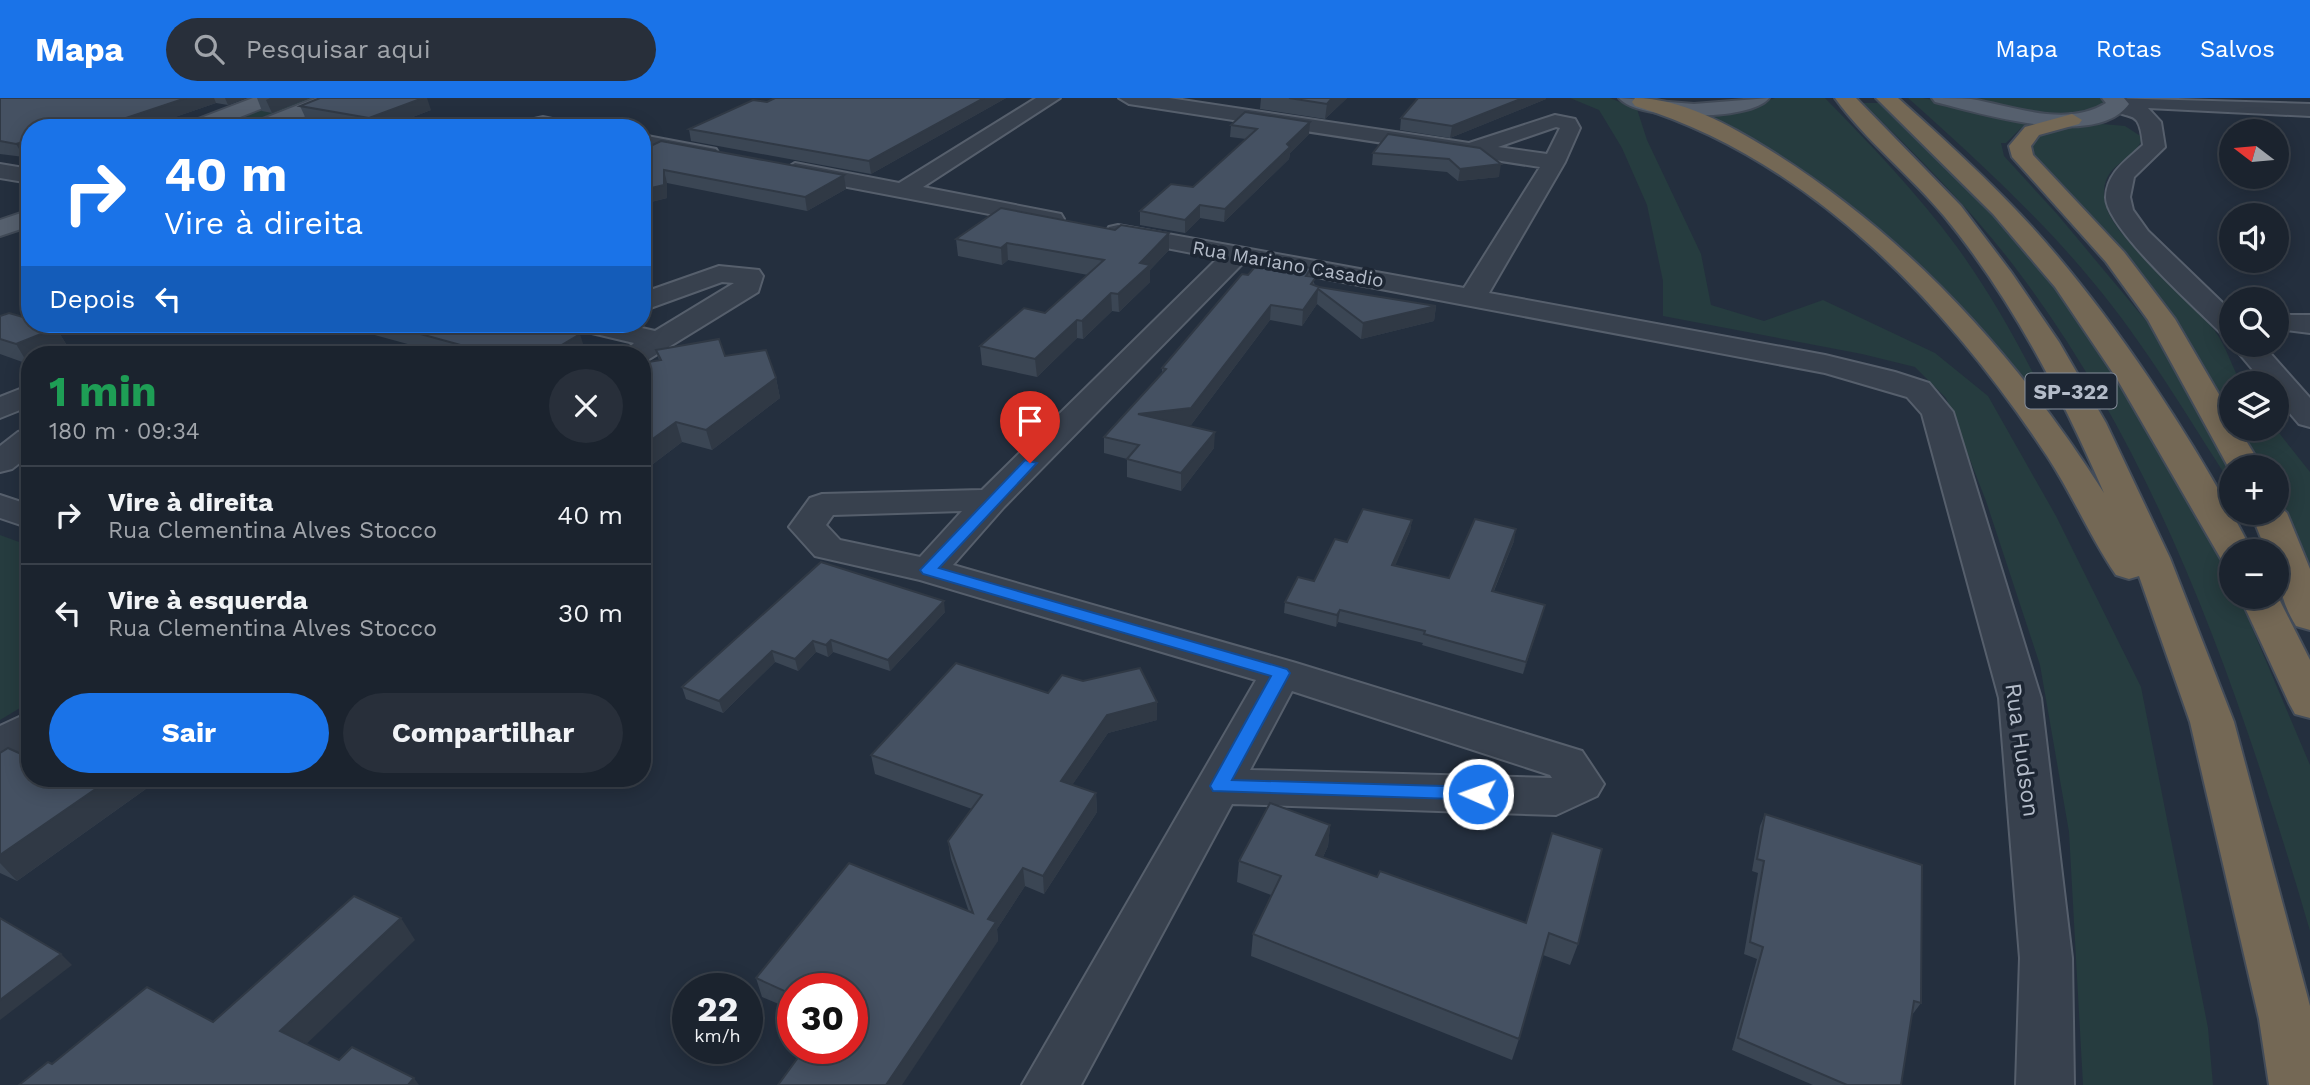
<!DOCTYPE html>
<html lang="pt">
<head>
<meta charset="utf-8">
<style>
  body { margin:0; font-family:"Work Sans",sans-serif; background:#282f3a; color:#f1f3f6; height:100vh; display:flex; flex-direction:column; font-size:26px; white-space:nowrap }
  * { box-sizing:border-box; margin:0 }
  p { font-size:23px; color:#a0a4aa }
  .icon { flex:none; width:38px; height:38px; fill:none; stroke:currentColor; stroke-width:2; stroke-linecap:round; stroke-linejoin:round }
  .map { position:relative; flex:1; overflow:hidden }
  .sheet { position:absolute; left:21px; top:248px; width:630px; height:441px; display:flex; flex-direction:column; background:#1b232e; border-radius:28px; box-shadow:0 4px 18px #0003,0 0 0 2px #39404a }
  .sheet>* { flex:none }
  .banner { position:absolute; left:21px; top:21px; width:630px; height:214px; border-radius:28px; box-shadow:0 4px 18px #0003,0 0 0 2px #39404a; background:#1a73e8; color:#fff; overflow:hidden }
  .needle { width:46px; rotate:286deg }
  .tools { position:absolute; left:2219px; top:21px; display:grid; gap:14px }
  .tools a { display:grid; place-items:center; width:70px; height:70px; border-radius:50%; background:#1b232e; box-shadow:0 4px 18px #0003,0 0 0 2px #39404a; font-size:35px }
  .speed { position:absolute; left:672px; top:875px; display:flex; gap:14px; font-size:35px; font-weight:700; text-align:center }
  .speed>* { display:grid; place-content:center; width:91px; height:91px; border-radius:50%; background:#1b232e; box-shadow:0 4px 18px #0003,0 0 0 2px #39404a; line-height:1 }
  .speed small { font-size:18px; font-weight:400 }
  .speed .limit { border:10px solid #d22; background:#fff; color:#111 }
  .pin { position:absolute; display:grid; place-items:center; width:60px; height:60px; color:#fff; margin:-72px -30px; border-radius:50% 50% 50% 0; rotate:-45deg; box-shadow:0 0 7px #0007 }
  .pin .icon { rotate:45deg }
  .me { position:absolute; width:77px; margin:-38px; rotate:272deg; stroke-linejoin:round; filter:drop-shadow(0 0 5px #0008) }
  .turn { display:flex; align-items:center; gap:24px; height:147px; padding:0 28px; font-size:32px }
  .turn .icon { width:91px; height:91px; stroke-width:2.5 }
  .turn b { display:block; font-size:49px; line-height:60px }
  .then { display:flex; align-items:center; height:66px; padding:0 28px; background:#0003; gap:14px; font-size:26px }
  .round { display:grid; place-items:center; flex:none; width:74px; height:74px; border-radius:37px; background:#282f3a }
  .summary { display:flex; align-items:center; justify-content:space-between; height:119px; padding:0 28px }
  h1 { font-size:42px; font-weight:700; line-height:52px; color:#1e9e55 }
  .action { display:flex; gap:14px; margin-top:auto; padding:14px 28px }
  .action a { flex:1; height:80px; border-radius:42px; background:#1a73e8; color:#fff; font-size:28px; font-weight:700; line-height:80px; text-align:center }
  .action a+a { background:#282f3a; color:#f1f3f6 }
  ul { padding:0; list-style:none }
  li { display:flex; align-items:center; gap:21px; height:98px; padding:0 28px; border-top:2px solid #39404a }
  li div { flex:1 }
  li b { display:block; font-size:26px }
  li em { font-style:normal }
  header { display:flex; align-items:center; gap:42px; box-sizing:border-box; height:98px; padding:0 35px; background:#1a73e8; color:#fff }
  header strong { font-size:33px }
  nav { display:flex; gap:38px; margin-inline-start:auto; font-size:24px }
  .search { width:490px; height:63px; background:#282f3a; display:flex; align-items:center; gap:18px; box-sizing:border-box; padding:0 24px; border-radius:38px; color:#a0a4aa; font-size:26px }
  .map>svg:first-child { display:block }
</style>
</head>
<body>
<header>
<strong>Mapa</strong>
<div class="search"><svg class="icon" aria-label="search" viewBox="0 0 24 24"><circle cx="10" cy="10" r="6"/><path d="M15 15l6 6"/></svg>Pesquisar aqui</div>
<nav><a>Mapa</a><a>Rotas</a><a>Salvos</a></nav>
</header>
<div class="map">
<svg width="2310" height="987" viewBox="0 0 2310 987">
  <rect width="100%" height="100%" fill="#242f3e"/>
  <g fill="#263c3f">
    <path d="M283 0H320L243 30H204Z"/>
    <path d="M1570 0H1610L1637 11 1647 42 1701 156 1711 207 1764 223 1823 202 1935 255 1988 298 2056 418 2141 589 2208 930 2213 987H2083L2069 734 2040 567 1986 403 1946 300 1915 269 1862 256 1663 218V183L1647 107 1622 50 1599 12Z"/>
    <path d="M1775 0H1825C1871 47 1918 96 1957 149 1994 200 2024 256 2052 312H2046L1981 231 1915 165 1694 14 1739 13Z"/>
    <path d="M1908 0H1923L2043 23 2020 31 2006 45H2001L2004 58 2057 116 2148 225 2231 373V386C2187 318 2145 246 2093 184 2039 118 1965 51 1908 0Z"/>
    <path d="M1968 0H2102L2105 9C2064 26 2009 15 1968 0Z"/>
    <path d="M1863 5H1880C1923 45 1966 84 2006 128 2076 206 2128 298 2181 388 2197 417 2231 467 2231 499H2238L2247 518 2310 667V833C2242 601 2162 362 2014 168 1969 109 1916 57 1863 5Z"/>
    <path d="M2091 25 2125 28 2142 39C2137 64 2106 62 2104 93 2101 130 2158 168 2180 192 2192 205 2204 219 2215 233 2226 248 2232 269 2241 285H2231V316L2176 226 2093 121 2031 54C2035 28 2070 27 2091 25Z"/>
    <path d="M2240 331H2276L2310 374V476L2277 402V369H2260Z"/>
    <path d="M0 437 30 448V604L0 622Z"/>
  </g>
  <g fill="none" stroke-linecap="round" stroke-linejoin="round">
    <g stroke="#565f6c" stroke-width="4">
      <g id="minor">
        <path d="M1036 0H1060L923 89 1061 116 1064 121 1061 126 1052 128 795 79 784 72 795 65 899 85Z"/>
        <path d="M1119 0H1169L1469 45 1555 17 1575 21 1580 30 1565 64 1489 195 1825 257 1895 274 1929 285 1953 314 2041 600 2072 860 2074 987H2016L2020 860 1999 600 1922 316 1907 299 1825 275 1243 165 1004 409 953 467 1296 565 1582 653 1604 686 1597 698 1556 717 1232 706 1081 987H1022L1256 582 920 482 815 458 789 429 810 400 822 396 982 392 1218 160 1109 139 1106 134 1109 129 1118 127 1464 190 1540 69 1129 6ZM1556 29 1560 30 1547 56 1498 49ZM962 413 920 459 840 442 826 427 833 417ZM1292 593 1550 677 1552 680 1250 672Z"/>
        <path d="M2111 0 2310 6V18L2148 10 2161 24 2165 49 2134 79 2130 99 2133 112 2148 133 2231 213V237L2221 235C2197 211 2105 129 2106 99 2107 74 2127 62 2143 47 2139 4 2127 28 2109 6Z"/>
        <path d="M543 19 575 26 578 30H510L513 26Z"/>
        <path d="M642 37 716 51 719 56 708 63 642 49Z"/>
        <path d="M0 66 30 71V85L0 80Z"/>
        <path d="M719 168 759 172 763 178 758 194 646 263 642 264V257H621L634 245 579 232 575 226H624L655 233 734 185 722 184 642 213V195Z"/>
        <path d="M2288 217H2310V235L2278 231V219Z"/>
        <path d="M2232 247H2263L2310 300V329L2299 326 2277 300V285H2264Z"/>
        <path d="M30 287V308L0 320V299Z"/>
        <path d="M30 331V357L12 371 0 374V348L18 334Z"/>
        <path d="M0 397 30 407V430L0 420Z"/>
        <path d="M30 614V651L0 665V628Z"/>
      </g>
    </g>
    <g stroke="#414a57" stroke-width="4">
      <g id="major">
        <path d="M253 0H281L278 4 212 30H182L185 26Z"/>
        <path d="M316 0H344L341 4 276 30H247L250 26Z"/>
        <path d="M1619 0 1694 6 1769 0C1751 24 1637 23 1619 0Z"/>
        <path d="M1932 0C1945 0 1959 0 1971 1 2013 8 2066 30 2106 5L2102 0H2124L2129 6C2096 52 1980 15 1935 4Z"/>
        <path d="M30 112V128L0 138V122Z"/>
      </g>
    </g>
    <g stroke="#434c59" stroke-width="4">
      <g id="highway">
        <path d="M1635 0C1680 0 1730 27 1768 51 1907 137 2017 258 2104 395 2062 298 2012 201 1944 118 1910 77 1866 43 1835 0H1856L1961 108 2011 174 2059 244 2106 325 2170 460 2234 624 2310 908V987H2269L2259 921 2190 624 2139 478 2129 481 2116 477C2090 439 2072 396 2047 358 1949 209 1810 61 1635 8L1632 4Z"/>
        <path d="M1876 0H1898C1944 41 1990 83 2032 129 2113 218 2197 346 2252 453H2231V463L2221 461 2117 281 2055 189 1993 116Z"/>
        <path d="M2072 16 2082 22 2079 26 2039 37 2031 48 2033 57 2124 154 2175 221 2231 317V331H2239L2262 369H2231V374L2148 222 2106 164 2012 59 2009 48 2025 29Z"/>
        <path d="M2277 406 2287 415 2310 471V532L2296 528C2281 504 2277 481 2277 453H2266L2251 415H2277Z"/>
        <path d="M2277 497 2310 562V620L2295 616 2289 605 2240 499Z"/>
      </g>
    </g>
    <use href="#minor" fill="#38414e" fill-rule="evenodd"/>
    <use href="#major" fill="#56606e" fill-rule="evenodd"/>
    <use href="#highway" fill="#746855" fill-rule="evenodd"/>
  </g>
  <g fill="#3b4654">
    <path d="M0 0H246L228 7 216 5 143 30H30L24 59 0 56Z"/>
    <path d="M257 0H309L272 15 262 13Z"/>
    <path d="M1006 0 871 76 691 43 689 31 767 4Z"/>
    <path d="M1261 0H1347L1325 21 1260 11Z"/>
    <path d="M1418 0H1546V1L1450 40 1400 32 1401 20Z"/>
    <path d="M300 8 431 12 384 30H355L306 21Z"/>
    <path d="M1231 27 1309 36 1290 55 1289 61 1224 124 1200 120 1185 135 1140 127V113L1193 89 1246 41 1230 39Z"/>
    <path d="M1388 36 1499 79 1458 83 1447 74 1372 67 1373 55Z"/>
    <path d="M642 52 844 77 846 91 807 113 667 85V100L651 104 642 103Z"/>
    <path d="M956 141 1169 152 1150 172V184L1119 214 1112 213 1083 241 1077 240 1037 279 982 267 980 248 1045 215 1088 177 1008 162 1002 167 958 158Z"/>
    <path d="M1248 177 1311 178 1315 187 1319 189 1436 208 1434 223 1361 241 1317 206 1302 228 1270 222 1191 327H1186L1214 350 1181 393 1127 379V361L1104 355V339L1162 275V270Z"/>
    <path d="M0 218 56 230 68 249 30 257V265L28 266 0 256Z"/>
    <path d="M357 226H537L585 252 576 257H448L360 233Z"/>
    <path d="M656 252 725 258 776 280 780 300 712 352 682 344 653 366 642 363V265L659 262Z"/>
    <path d="M1412 422 1410 433 1395 467 1449 480 1514 443 1494 493 1545 507 1523 576 1422 547 1423 545 1338 524 1336 529 1284 515 1285 504 1314 483 1347 444Z"/>
    <path d="M821 464 945 514 890 573 833 554 828 559 816 554 798 573 775 564 723 615 686 601 682 589Z"/>
    <path d="M1048 595 1157 622 1108 635 1072 687 1096 695 1097 714 1044 796 1025 788 997 831 998 843 852 891H793V912L762 899 756 880 969 814 951 761 948 743 972 711 875 676 871 657Z"/>
    <path d="M0 655 30 681H155L157 683 17 783 0 775Z"/>
    <path d="M1765 716 1921 905 1912 917 1901 987H1813L1732 952 1757 861 1744 856 1758 775 1752 773 1760 728Z"/>
    <path d="M1330 727 1328 748 1323 759 1377 779 1380 773 1578 846 1570 867 1543 857 1519 941 1512 962 1251 858 1253 836 1271 797 1237 784 1239 763Z"/>
  </g>
  <g fill="#303945">
    <path d="M186 0H214L216 5 143 30H96Z"/>
    <path d="M225 0H246L228 7Z"/>
    <path d="M270 0H309L272 15 266 2Z"/>
    <path d="M423 0H427L431 12 384 30H373L369 20Z"/>
    <path d="M984 0H1006L871 76 869 63Z"/>
    <path d="M1332 0H1347L1325 21 1327 6Z"/>
    <path d="M1523 0H1546V1L1450 40 1452 28Z"/>
    <path d="M1310 24 1309 36 1290 55 1289 61 1224 124 1225 111 1287 46Z"/>
    <path d="M30 42V58L24 59 16 46Z"/>
    <path d="M1501 66 1499 79 1458 83 1460 71Z"/>
    <path d="M664 72 667 85V100L651 104 647 91Z"/>
    <path d="M844 77 846 91 807 113 805 99Z"/>
    <path d="M1200 107V120L1185 135V122Z"/>
    <path d="M1169 135V152L1150 172V184L1119 214 1118 196 1140 165Z"/>
    <path d="M1007 145 1008 162 1002 167 1001 150Z"/>
    <path d="M643 152 646 165 642 167V152Z"/>
    <path d="M1318 191 1317 206 1302 228 1303 212Z"/>
    <path d="M1111 195 1112 213 1083 241 1082 223Z"/>
    <path d="M1271 207 1270 222 1191 327 1138 333V316Z"/>
    <path d="M1436 208 1434 223 1361 241 1363 225Z"/>
    <path d="M1077 222V240L1037 279 1035 261Z"/>
    <path d="M56 230 68 249 48 257H30V265L28 266 16 246Z"/>
    <path d="M580 236 585 252 576 257H545Z"/>
    <path d="M776 280 780 300 712 352 706 332Z"/>
    <path d="M676 324 682 344 653 366 647 345Z"/>
    <path d="M1215 334 1214 350 1181 393V375Z"/>
    <path d="M1412 422 1410 433 1391 478 1392 467Z"/>
    <path d="M1516 431 1514 443 1489 504 1492 493Z"/>
    <path d="M944 503 945 514 890 573 888 562Z"/>
    <path d="M1545 507 1542 518 1523 576 1526 564Z"/>
    <path d="M1340 512 1338 524 1336 529 1337 517Z"/>
    <path d="M831 542 833 554 828 559 826 547Z"/>
    <path d="M813 543 816 554 798 573 795 561Z"/>
    <path d="M772 553 775 564 723 615 719 603Z"/>
    <path d="M1157 604V622L1108 635 1062 702 1061 683 1107 617Z"/>
    <path d="M110 681H155L157 683 17 783 0 765V757Z"/>
    <path d="M1096 695 1097 714 1044 796 1043 778Z"/>
    <path d="M1330 727 1328 748 1314 778 1316 757Z"/>
    <path d="M1023 770 1025 788 997 831 998 843 902 987H886L988 821Z"/>
    <path d="M401 820 415 842 297 955 280 933Z"/>
    <path d="M61 856 72 867 0 922V902Z"/>
    <path d="M414 980 419 987H408Z"/>
  </g>
  <g fill="#455162" stroke="#303945" stroke-width="2">
    <path d="M0 0H186L96 30H30V42L16 46 0 43Z"/>
    <path d="M320 0H423L369 20 300 8Z"/>
    <path d="M775 0H984L869 63 689 31 753 2 767 4Z"/>
    <path d="M1289 0H1332L1327 6Z"/>
    <path d="M1418 0H1523L1452 28 1401 20Z"/>
    <path d="M1245 14 1310 24 1287 46 1290 49 1225 111 1200 107 1185 122 1140 113 1171 86 1193 89 1257 31 1231 27Z"/>
    <path d="M1388 36 1480 50 1501 66 1460 71 1449 61 1373 55Z"/>
    <path d="M661 43 844 77 805 99 664 72V87L647 91 642 90V52Z"/>
    <path d="M1001 110 1115 132 1121 127 1169 135 1140 165 1150 167 1118 196 1111 195 1082 223 1077 222 1035 261 980 248 1024 210 1045 215 1104 162 1007 145 1001 150 956 141Z"/>
    <path d="M1261 162 1311 170 1306 178 1316 179 1311 186 1319 189 1436 208 1363 225 1318 191 1303 212 1271 207 1191 310 1138 316 1215 334 1181 375 1127 361 1139 347 1104 339 1166 271 1162 270 1242 176 1248 177Z"/>
    <path d="M9 215 30 221V226H44L56 230 16 246 0 241V218Z"/>
    <path d="M384 226H537L580 236 545 257H452L468 249Z"/>
    <path d="M719 241 725 258 766 252 776 280 706 332 676 324 647 345 642 344V265L661 262 656 252Z"/>
    <path d="M1363 411 1412 422 1392 467 1449 480 1475 421 1516 431 1492 493 1545 507 1526 564 1424 536 1425 533 1340 512 1337 517 1285 504 1298 479 1314 483 1335 441 1347 444Z"/>
    <path d="M821 464 944 503 888 562 831 542 826 547 813 543 795 561 772 553 719 603 682 589Z"/>
    <path d="M956 565 1048 595 1062 577 1083 583 1140 570 1157 604 1107 617 1061 683 1096 695 1043 778 1023 770 988 821 996 824 886 987H778L805 950H852V891H793V897L756 880 849 765 973 815 948 743 982 697 871 657Z"/>
    <path d="M8 650 30 660V681H110L0 757V655Z"/>
    <path d="M1270 705 1330 727 1316 757 1377 779 1380 773 1526 825 1552 735 1602 751 1578 846 1549 835 1519 941 1253 836 1281 778 1239 763Z"/>
    <path d="M1765 716 1922 767 1921 905 1914 903 1901 987H1847L1738 940 1763 849 1750 844 1764 763 1757 761Z"/>
    <path d="M354 798 401 820 280 933 339 962 352 949 414 980 408 987H19L48 964 52 966 147 889 213 924Z"/>
    <path d="M0 820 61 856 0 902Z"/>
  </g>
  <path fill="#1a73e8" stroke="#114b97" stroke-width="2" d="M1025 362 1037 365 939 470 1287 571 1290 575 1232 682 1478 689 1488 696 1485 702 1213 693 1210 688 1271 578 923 476 920 472Z"/>
  <g text-anchor="middle" dominant-baseline="central" stroke-width="7" stroke-linejoin="round" paint-order="stroke">
    <g font-size="19" fill="#b4bcc9" stroke="#1d2633">
      <text transform="translate(1288 166) rotate(10)">Rua Mariano Casadio</text>
    </g>
    <rect fill="#1d2633" stroke="#878f9c" stroke-width="2" x="2025.5" y="275.5" width="91" height="35" rx="5"/>
    <g font-size="21" font-weight="bold" fill="#b4bcc9">
      <text x="2071" y="293">SP-322</text>
    </g>
    <g font-size="23" fill="#b4bcc9" stroke="#1d2633">
      <text transform="translate(2022 652) rotate(82)">Rua Hudson</text>
    </g>
  </g>
</svg>
<div class="tools">
<a><svg class="needle" viewBox="-14 -14 28 28"><path d="M0-13l5 13h-10z" fill="#e53935"/><path d="M0 13l5-13h-10z" fill="#a0a4aa"/></svg></a>
<a><svg class="icon" aria-label="sound" viewBox="0 0 24 24"><path d="M4 9h4l5-4v14l-5-4H4zM17 9q2 3 0 6"/></svg></a>
<a><svg class="icon" aria-label="search" viewBox="0 0 24 24"><circle cx="10" cy="10" r="6"/><path d="M15 15l6 6"/></svg></a>
<a><svg class="icon" aria-label="layers" viewBox="0 0 24 24"><path d="M12 4l9 5-9 5-9-5zM3 14l9 5 9-5"/></svg></a>
<a>+</a>
<a>−</a>
</div>
<div class="speed"><div>22<small>km/h</small></div><div class="limit">30</div></div>
<div class="pin" style="left:1030px;top:365px;background:#d93025"><svg class="icon" aria-label="arrive" viewBox="0 0 24 24"><path d="M6 21V4h12l-3 4 3 4H6"/></svg></div>
<svg class="me" style="left:1478px;top:696px" viewBox="-20 -20 40 40"><circle r="17" fill="#1a73e8" stroke="#fff" stroke-width="3"/><path d="M0-11L8 9 0 5-8 9z" fill="#fff"/></svg>
<div class="banner">
<div class="turn"><svg class="icon" aria-label="right" viewBox="0 0 24 24"><path d="M7 20v-9h11M14 6l5 5-5 5"/></svg><div><b>40 m</b>Vire à direita</div></div>
<div class="then">Depois<svg class="icon" aria-label="left" viewBox="0 0 24 24"><path d="M17 20v-9H6M10 6l-5 5 5 5"/></svg></div>
</div>
<section class="sheet">
<div class="summary"><div><h1>1 min</h1><p>180 m · 09:34</p></div><a class="round"><svg class="icon" aria-label="close" viewBox="0 0 24 24"><path d="M6 6l12 12M18 6L6 18"/></svg></a></div>
<ul>
<li><svg class="icon" aria-label="right" viewBox="0 0 24 24"><path d="M7 20v-9h11M14 6l5 5-5 5"/></svg><div><b>Vire à direita</b><p>Rua Clementina Alves Stocco</p></div><em>40 m</em></li>
<li><svg class="icon" aria-label="left" viewBox="0 0 24 24"><path d="M17 20v-9H6M10 6l-5 5 5 5"/></svg><div><b>Vire à esquerda</b><p>Rua Clementina Alves Stocco</p></div><em>30 m</em></li>
</ul>
<div class="action"><a>Sair</a><a>Compartilhar</a></div>
</section>
</div>
</body>
</html>
